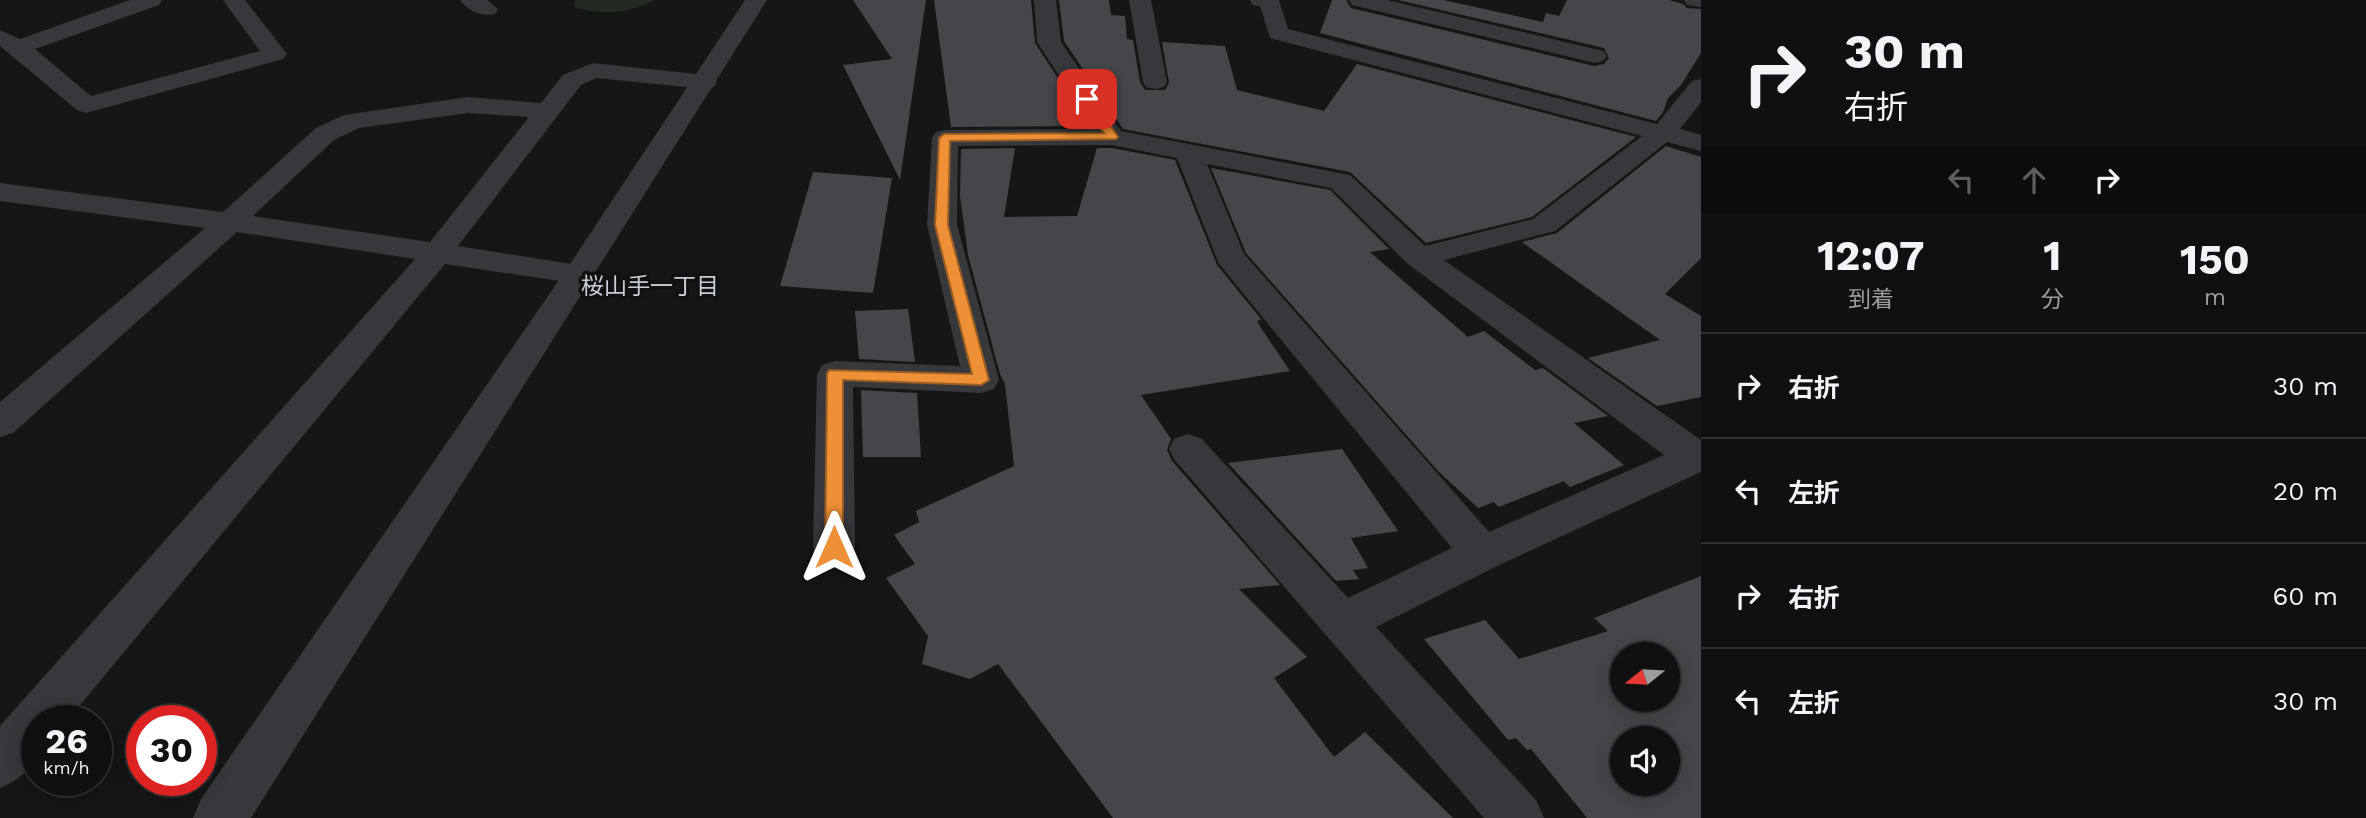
<!DOCTYPE html>
<html lang="ja">
<head>
<meta charset="utf-8">
<style>
  body { margin:0; font-family:"Work Sans","Noto Sans JP",sans-serif; background:#1e1e1f; color:#f1f3f6; height:100vh; display:flex; flex-direction:column; font-size:26px; white-space:nowrap }
  * { box-sizing:border-box; margin:0 }
  p { font-size:23px; color:#9c9d9f }
  .icon { flex:none; width:38px; height:38px; fill:none; stroke:currentColor; stroke-width:2; stroke-linecap:round; stroke-linejoin:round }
  .map { position:relative; flex:1; overflow:hidden }
  .drawer { display:flex; flex-direction:column; background:#101011; width:665px }
  .drawer>* { flex:none }
  .top-card { background:#101011; color:#f1f3f6; overflow:hidden }
  .needle { width:46px; rotate:252deg }
  .controls { position:absolute; left:1610px; top:642px; display:grid; gap:14px }
  .controls a { display:grid; place-items:center; width:70px; height:70px; border-radius:50%; background:#101011; box-shadow:0 4px 18px #0003,0 0 0 2px #303031; font-size:35px }
  .speed { position:absolute; left:21px; top:705px; display:flex; gap:14px; font-size:35px; font-weight:700; text-align:center }
  .speed>* { display:grid; place-content:center; width:91px; height:91px; border-radius:50%; background:#101011; box-shadow:0 4px 18px #0003,0 0 0 2px #303031; line-height:1 }
  .speed small { font-size:18px; font-weight:400 }
  .speed .limit { border:10px solid #d22; background:#fff; color:#111 }
  .pin { position:absolute; display:grid; place-items:center; width:60px; height:60px; color:#fff; margin:-30px; border-radius:14px; box-shadow:0 4px 10px #0006 }
  .me { position:absolute; width:77px; margin:-38px; rotate:0deg; stroke-linejoin:round; filter:drop-shadow(0 0 5px #0008) }
  .turn { display:flex; align-items:center; gap:24px; height:147px; padding:0 28px; font-size:32px }
  .turn .icon { width:91px; height:91px; stroke-width:2.5 }
  .turn b { display:block; font-size:49px; line-height:60px }
  .lanes { display:flex; align-items:center; height:66px; padding:0 28px; background:#0003; justify-content:center; gap:35px; direction:ltr }
  .lanes .off { opacity:.35 }
  .eta { display:flex; justify-content:space-evenly; align-items:center; height:119px; text-align:center }
  .eta b { font-size:42px; font-weight:700; line-height:49px }
  ul { padding:0; list-style:none }
  li { display:flex; align-items:center; gap:21px; height:105px; padding:0 28px; border-top:2px solid #303031 }
  li div { flex:1 }
  li b { display:block; font-size:26px }
  li em { font-style:normal }
  main { display:flex; flex:1; min-height:0 }
  .map>svg:first-child { display:block }
</style>
</head>
<body>
<main>
<div class="map">
<svg width="1701" height="818" viewBox="0 0 1701 818">
  <rect width="100%" height="100%" fill="#151617"/>
  <path fill="#222a22" d="M575 0H656C628 13 604 16 574 7Z"/>
  <g fill="#44464a" fill-rule="evenodd">
    <path d="M853 0H926L900 180 843 65 892 59Z"/>
    <path d="M934 0H1031L1035 43 1089 126 951 127Z"/>
    <path d="M1059 0H1109L1111 15 1125 16 1127 39 1133 40 1140 82 1145 90H1165L1169 83 1162 42 1225 46 1237 90 1324 111 1357 64 1636 137 1532 217 1426 243 1350 172 1123 129 1064 41Z"/>
    <path d="M1332 0H1346L1351 8 1594 66 1604 64 1609 58 1604 48 1398 0H1443L1543 22 1546 13 1559 16 1567 0H1669L1683 4 1687 8 1701 9V53L1681 85 1668 98 1663 112 1656 121 1320 33Z"/>
    <path d="M1666 146 1701 157V258L1665 294 1701 316V397L1657 406 1588 358 1660 340 1522 242 1557 233Z"/>
    <path d="M1015 148 1004 217 1077 216 1097 148H1112L1175 160 1217 265 1261 319 1257 322 1290 371 1141 395 1171 439 1167 450 1172 461 1280 585 1239 589 1307 657 1274 678 1334 757 1365 732 1453 818H1113L998 664 970 679 922 664 928 636 886 578 915 564 894 535 919 522 916 511 1014 466 1005 384 1000 374 968 255 960 196 961 149Z"/>
    <path d="M1211 168 1330 190 1389 249 1370 252 1468 337 1484 331 1535 370 1543 368 1608 416 1574 423 1624 465 1570 487 1564 481 1499 507 1494 502 1478 508 1439 472 1246 253Z"/>
    <path d="M813 172 892 178 873 293 780 286Z"/>
    <path d="M908 309 915 362 859 359 855 311Z"/>
    <path d="M861 390 917 393 921 457H863Z"/>
    <path d="M1342 449 1398 531 1351 538 1368 568 1353 570 1359 579 1336 581 1228 463Z"/>
    <path d="M1701 576V818H1587L1531 749 1527 750 1516 738 1508 740 1424 639 1485 620 1519 659 1608 631 1594 618ZM1622 654H1668V700H1622ZM1622 738H1668V784H1622Z"/>
  </g>
  <g fill="none" stroke-linecap="round" stroke-linejoin="round">
    <g fill="#36383c" fill-rule="evenodd">
      <path d="M130 0H162L159 5 35 49 91 96 260 51 223 0H245L287 54 283 59 86 113 77 110 0 46V30L20 39Z"/>
      <path d="M460 0H487L498 9 495 14C482 17 468 11 460 0Z"/>
      <path d="M1034 0H1056L1061 42 1121 131 1350 175 1425 246 1533 219 1642 136 1270 38 1260 6 1253 5 1250 0H1279L1288 29 1657 124 1692 81 1701 79V102L1680 129 1701 135V151L1667 142 1555 231 1444 260 1701 440V472L1497 566 1376 627 1536 800 1544 818H1484L1174 459 1169 449 1174 439 1188 434 1202 439 1348 598 1452 548 1219 264 1177 158 1112 145 958 146 957 225 999 380 994 389 981 393 853 387 855 547 849 559 834 564 819 559 813 547 817 374 822 365 835 361 960 366 927 225 932 138 936 132 945 130 1094 129 1037 42ZM1207 164 1331 188 1408 264 1664 455 1489 532 1244 254Z"/>
      <path d="M1129 0H1151L1167 82 1164 87 1155 89 1146 87 1143 82Z"/>
      <path d="M1349 0H1387L1603 51 1607 56 1603 61 1595 63 1352 5Z"/>
      <path d="M1684 0H1701V7L1687 5Z"/>
      <path d="M593 63 705 75 714 77 717 82 714 87 705 89 596 78 581 85 458 246 591 267 596 274 591 281 580 284 445 264 67 721H37C37 757 37 772 0 788V726L415 259 237 232 13 433 0 437V402L205 228 0 201V183L223 212 316 128 344 115 468 97 541 103 563 75ZM468 113 529 117 430 242 253 216 334 140 359 128Z"/>
    </g>
    <path fill="#36383c" fill-rule="evenodd" d="M745 0H767L251 818H193L201 799 568 267Z"/>
  </g>
  <path fill="#ee9037" stroke="#9b5e24" stroke-width="2" d="M1087 96 1091 97 1118 137 1116 139 950 141 948 225 989 380 981 385 843 380V547L840 552 834 554 827 552 825 547 827 374 829 370 972 374 935 225 939 138 944 134 1104 133 1081 99Z"/>
  <g text-anchor="middle" dominant-baseline="central" stroke-width="7" stroke-linejoin="round" paint-order="stroke">
    <g font-size="23" fill="#c8cdd3" stroke="#101112">
      <text x="650" y="286">桜山手一丁目</text>
    </g>
  </g>
</svg>
<div class="controls">
<a><svg class="needle" viewBox="-14 -14 28 28"><path d="M0-13l5 13h-10z" fill="#e53935"/><path d="M0 13l5-13h-10z" fill="#9c9d9f"/></svg></a>
<a><svg class="icon" aria-label="sound" viewBox="0 0 24 24"><path d="M4 9h4l5-4v14l-5-4H4zM17 9q2 3 0 6"/></svg></a>
</div>
<div class="speed"><div>26<small>km/h</small></div><div class="limit">30</div></div>
<div class="pin" style="left:1087px;top:99px;background:#d93025"><svg class="icon" aria-label="arrive" viewBox="0 0 24 24"><path d="M6 21V4h12l-3 4 3 4H6"/></svg></div>
<svg class="me" style="left:834px;top:547px" viewBox="-20 -20 40 40"><path d="M0-17L14 15 0 8-14 15z" fill="#ee9037" stroke="#fff" stroke-width="4"/></svg>
</div>
<section class="drawer">
<div class="top-card">
<div class="turn"><svg class="icon" aria-label="right" viewBox="0 0 24 24"><path d="M7 20v-9h11M14 6l5 5-5 5"/></svg><div><b>30 m</b>右折</div></div>
<div class="lanes"><svg class="icon off" aria-label="left" viewBox="0 0 24 24"><path d="M17 20v-9H6M10 6l-5 5 5 5"/></svg><svg class="icon off" aria-label="ahead" viewBox="0 0 24 24"><path d="M12 20V5M6 11l6-6 6 6"/></svg><svg class="icon" aria-label="right" viewBox="0 0 24 24"><path d="M7 20v-9h11M14 6l5 5-5 5"/></svg></div>
</div>
<div class="eta">
<div><b>12:07</b><p>到着</p></div>
<div><b>1</b><p>分</p></div>
<div><b>150</b><p>m</p></div>
</div>
<ul>
<li><svg class="icon" aria-label="right" viewBox="0 0 24 24"><path d="M7 20v-9h11M14 6l5 5-5 5"/></svg><div><b>右折</b></div><em>30 m</em></li>
<li><svg class="icon" aria-label="left" viewBox="0 0 24 24"><path d="M17 20v-9H6M10 6l-5 5 5 5"/></svg><div><b>左折</b></div><em>20 m</em></li>
<li><svg class="icon" aria-label="right" viewBox="0 0 24 24"><path d="M7 20v-9h11M14 6l5 5-5 5"/></svg><div><b>右折</b></div><em>60 m</em></li>
<li><svg class="icon" aria-label="left" viewBox="0 0 24 24"><path d="M17 20v-9H6M10 6l-5 5 5 5"/></svg><div><b>左折</b></div><em>30 m</em></li>
</ul>
</section>
</main>
</body>
</html>
